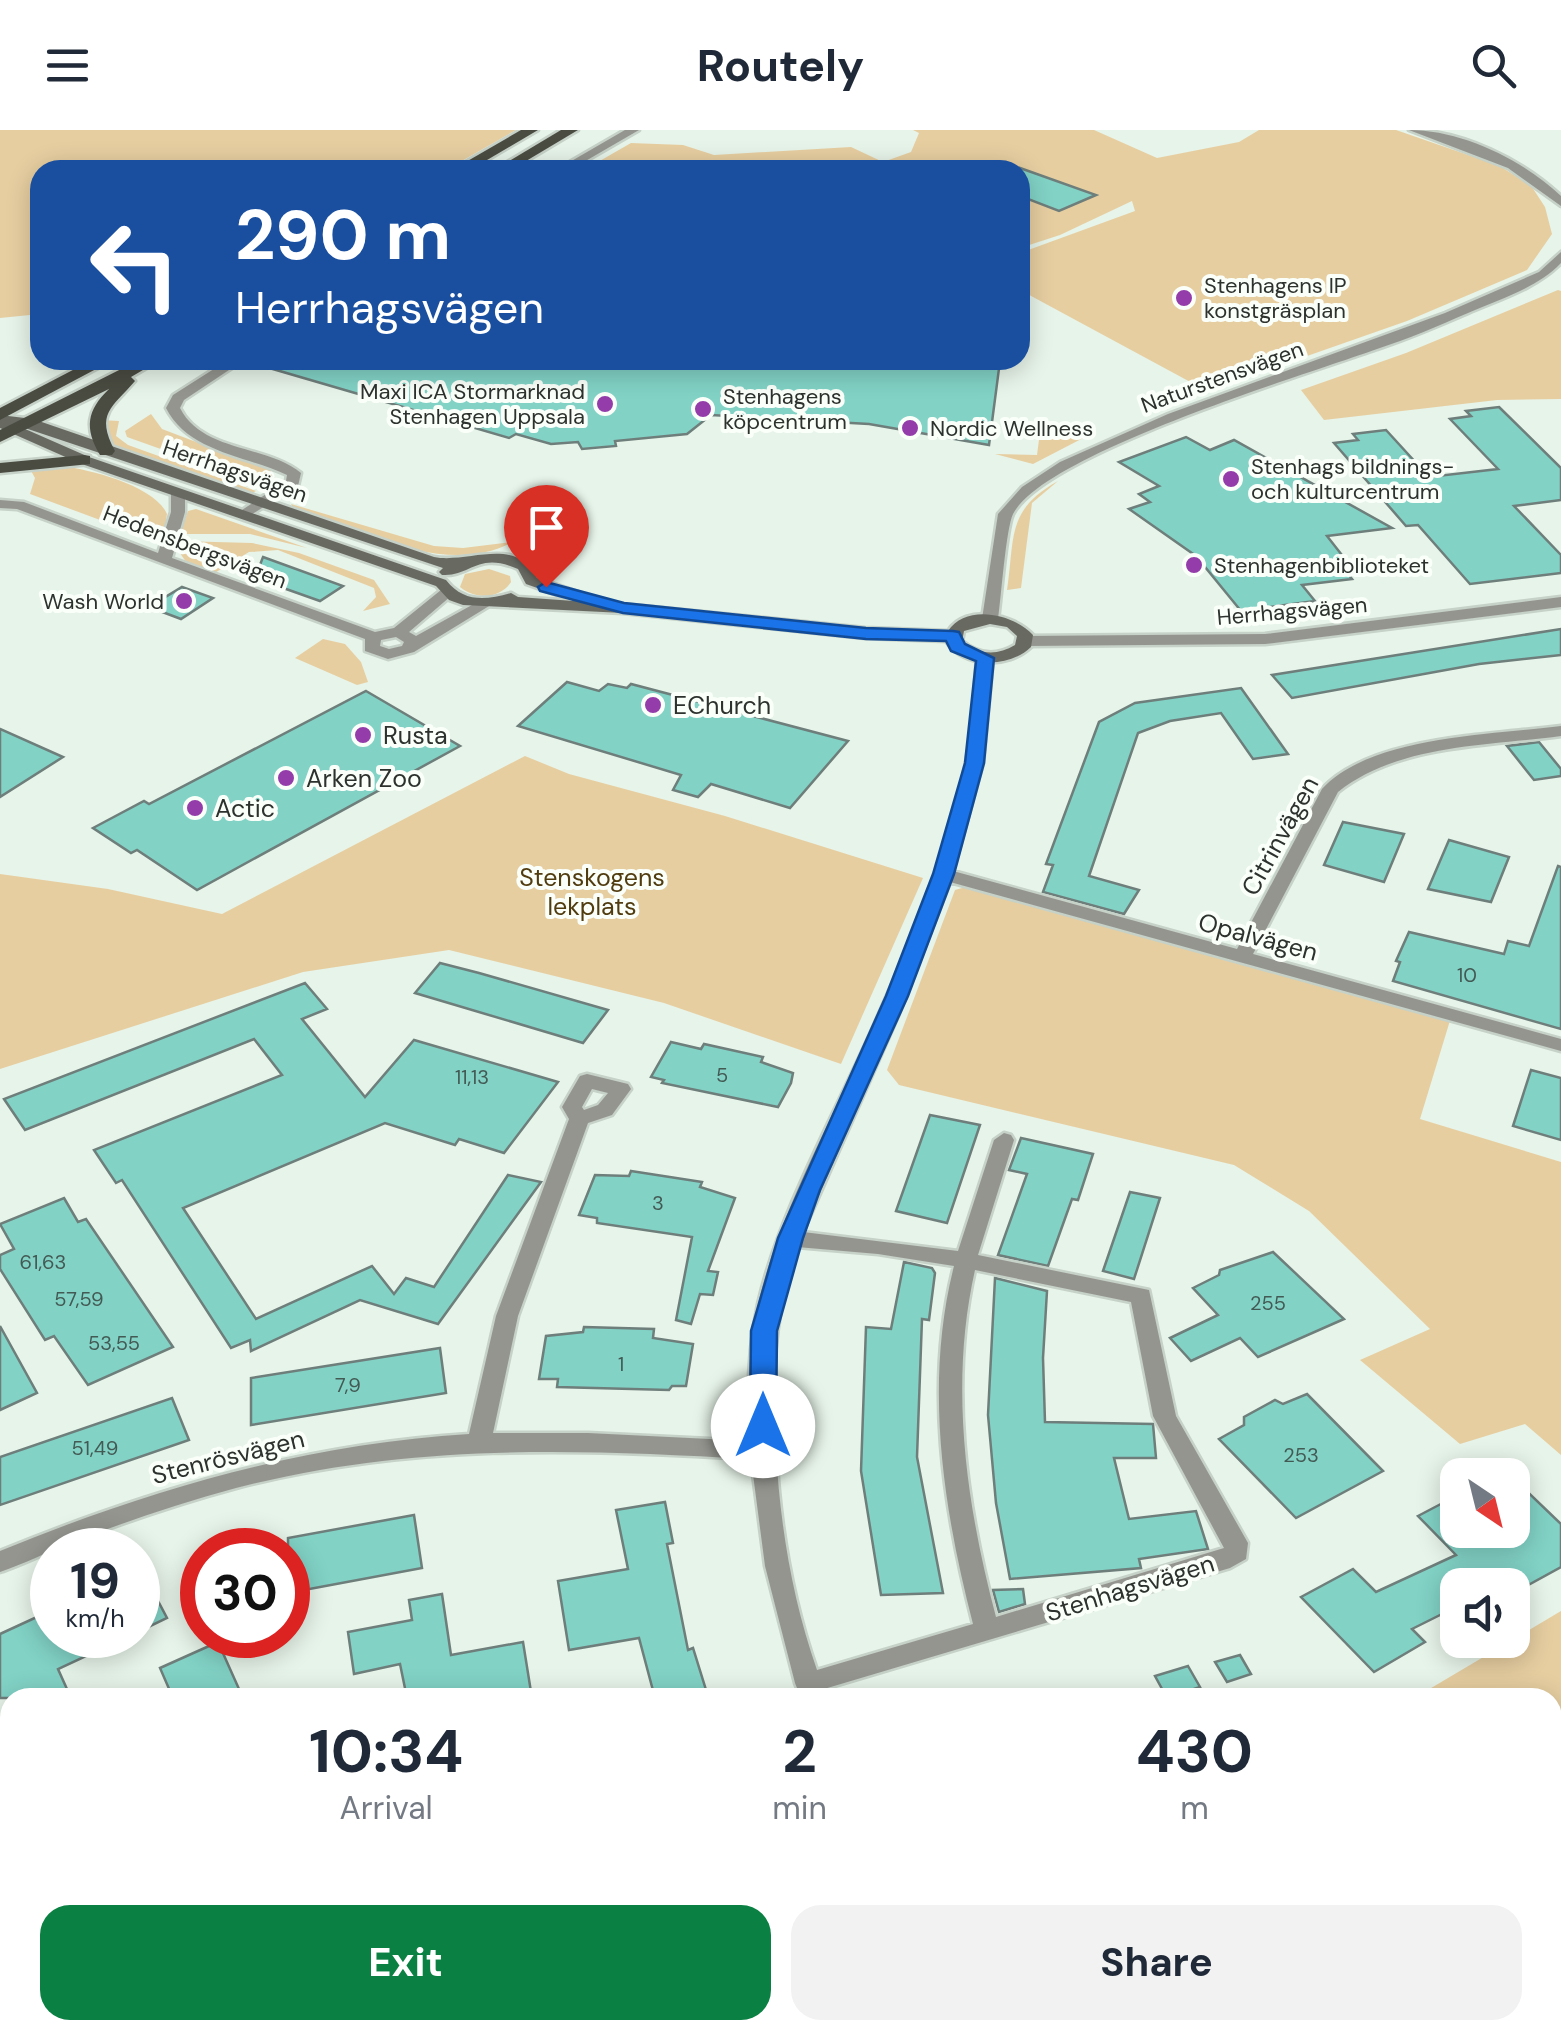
<!DOCTYPE html>
<html lang="en">
<head>
<meta charset="utf-8">
<style>
  body { margin:0; font-family:"DM Sans",sans-serif; background:#f2f2f3; color:#1f2937; height:100vh; display:flex; flex-direction:column; font-size:38px; white-space:nowrap }
  * { box-sizing:border-box; margin:0 }
  p { font-size:32px; color:#747a83 }
  .icon { flex:none; width:55px; height:55px; fill:none; stroke:currentColor; stroke-width:2; stroke-linecap:round; stroke-linejoin:round }
  .map { position:relative; flex:1; overflow:hidden }
  .drawer { position:absolute; left:0px; top:1558px; width:1562px; height:352px; display:flex; flex-direction:column; background:#fff; border-radius:30px 30px 0 0; box-shadow:0 5px 25px #0003 }
  .drawer>* { flex:none }
  .guide { position:absolute; left:30px; top:30px; width:1000px; height:210px; border-radius:30px; box-shadow:0 5px 25px #0003; background:#1a4fa0; color:#fff; overflow:hidden }
  .needle { width:65px; rotate:145deg }
  .controls { position:absolute; left:1440px; top:1328px; display:grid; gap:20px }
  .controls a { display:grid; place-items:center; width:90px; height:90px; border-radius:20px; background:#fff; box-shadow:0 5px 25px #0003; font-size:50px }
  .speed { position:absolute; left:30px; top:1398px; display:flex; gap:20px; font-size:50px; font-weight:700; text-align:center }
  .speed>* { display:grid; place-content:center; width:130px; height:130px; border-radius:50%; background:#fff; box-shadow:0 5px 25px #0003; line-height:1 }
  .speed small { font-size:25px; font-weight:400 }
  .speed .limit { border:15px solid #d22; background:#fff; color:#111 }
  .pin { position:absolute; display:grid; place-items:center; width:85px; height:85px; color:#fff; margin:-102px -42px; border-radius:50% 50% 50% 0; rotate:-45deg; box-shadow:0 0 10px #0007 }
  .pin .icon { rotate:45deg }
  .me { position:absolute; width:110px; margin:-55px; rotate:0deg; stroke-linejoin:round; filter:drop-shadow(0 0 8px #0008) }
  .turn { display:flex; align-items:center; gap:35px; height:210px; padding:0 40px; font-size:45px }
  .turn .icon { width:130px; height:130px; stroke-width:2.5 }
  .turn b { display:block; font-size:70px; line-height:85px }
  .eta { display:flex; justify-content:space-evenly; align-items:center; height:170px; text-align:center }
  .eta b { font-size:60px; font-weight:700; line-height:70px }
  .cta { display:flex; gap:20px; margin-top:auto; padding:20px 40px }
  .cta a { flex:1; height:115px; border-radius:30px; background:#0b8043; color:#fff; font-size:40px; font-weight:700; line-height:115px; text-align:center }
  .cta a+a { background:#f2f2f3; color:#1f2937 }
  header { display:flex; justify-content:space-between; align-items:center; height:130px; padding:0 40px; background:#fff; font-size:45px; font-weight:700 }
  .map>svg:first-child { display:block }
</style>
</head>
<body>
<header><svg class="icon" aria-label="menu" viewBox="0 0 24 24"><path d="M4 6h16M4 12h16M4 18h16"/></svg>Routely<svg class="icon" aria-label="search" viewBox="0 0 24 24"><circle cx="10" cy="10" r="6"/><path d="M15 15l6 6"/></svg></header>
<div class="map">
<svg width="1561" height="1909" viewBox="0 0 1561 1909">
  <rect width="100%" height="100%" fill="#e7f4e9"/>
  <g fill="#e7cea1">
    <path d="M0 0H516L446 40H40V184L0 188Z"/>
    <path d="M913 0H1094L1157 28 1239 12 1259 0H1396L1500 36 1532 57 1545 77 1552 104 1527 140 1407 191 1207 261 1020 160V123L1135 81 1132 71 1060 105 1020 118V40H584L631 13 683 15 714 25 851 17 883 32 911 22 919 3Z"/>
    <path d="M1558 160 1561 161V269L1497 270 1324 290 1301 260 1406 223Z"/>
    <path d="M151 284 162 299 270 340 277 353 270 358 127 307 125 301Z"/>
    <path d="M101 290 119 291 116 306 128 315 256 361 250 364 116 316 104 306Z"/>
    <path d="M1040 302 1089 305 1033 334 995 324 1037 325Z"/>
    <path d="M63 336C91 340 155 356 167 384L164 404 127 400 30 364 35 348 30 339Z"/>
    <path d="M1058 351 1032 373 1021 458 1007 460C1015 407 1006 380 1058 351Z"/>
    <path d="M291 374 434 416 463 418 513 412C447 448 358 400 294 379Z"/>
    <path d="M196 379 307 418 250 404H180L188 381Z"/>
    <path d="M179 411 252 413 299 423 374 450 390 474 363 481 376 467 374 458 278 420 249 422 213 444C194 437 178 433 179 411Z"/>
    <path d="M489 439 510 446 511 452C500 469 475 470 460 457L465 444Z"/>
    <path d="M323 509 345 514 361 532 368 552 357 555 295 528Z"/>
    <path d="M525 626 569 644 725 686 923 748 841 934 664 873 449 820 303 842 0 939V744L108 759 222 784Z"/>
    <path d="M976 754 1452 884 1420 989 1561 1032V1325L1525 1294 1460 1314 1360 1230 1430 1199 1309 1081 1234 1035 899 955 887 940 955 760Z"/>
    <path d="M1561 1481V1909H1503L1497 1900H1552V1568L1416 1567Z"/>
  </g>
  <g fill="#82d2c6" stroke="#6e7e7b" stroke-width="2.5">
    <path d="M1020 38 1096 65 1059 81 1020 66Z"/>
    <path d="M267 230H985L1000 231 989 315 869 294 711 285 687 304 615 311 616 316 582 319 578 312 551 314 516 304 509 308 266 237Z"/>
    <path d="M1499 277 1561 338V370L1514 376 1561 425V443L1470 454 1418 395 1406 396 1334 313 1358 310 1353 304 1386 300 1429 347 1498 339 1450 289 1471 286 1466 281Z"/>
    <path d="M1186 307 1210 320 1234 310 1392 398 1327 406 1356 443 1348 444 1352 449 1302 455 1315 471 1241 481 1196 426 1129 379 1150 372 1139 364 1159 356 1119 332Z"/>
    <path d="M263 427 343 456 320 471 255 448Z"/>
    <path d="M182 457 213 468 181 489 149 477Z"/>
    <path d="M1561 499V525L1479 534 1292 568 1272 545Z"/>
    <path d="M567 552 599 561 608 554 627 558 631 554 848 611 790 678 711 654 698 667 673 660 681 645 518 596Z"/>
    <path d="M1241 558 1288 624 1253 629 1221 583 1170 591 1138 603 1089 746 1139 760 1124 784 1043 762 1053 735 1046 734 1099 592 1135 573Z"/>
    <path d="M366 561 460 616 197 760 137 720 131 723 93 698 144 671 149 674Z"/>
    <path d="M0 599 63 627 0 667Z"/>
    <path d="M1539 612 1561 639V646L1534 650 1507 616Z"/>
    <path d="M1343 692 1404 704 1384 752 1324 735Z"/>
    <path d="M1449 710 1509 727 1491 772 1428 759Z"/>
    <path d="M1558 736 1561 737V899L1393 851 1400 832 1396 831 1409 802 1504 824 1508 811 1529 816Z"/>
    <path d="M440 833 479 843 608 880 583 913 415 863Z"/>
    <path d="M305 853 327 879 302 889 365 967 414 910 558 952 504 1023 459 1009 455 1015 385 993 183 1078 256 1189 372 1136 394 1164 406 1148 434 1157 508 1045 541 1052 438 1194 360 1170 251 1221 250 1210 231 1218 122 1050 116 1053 94 1020 282 945 254 909 25 1000 4 969Z"/>
    <path d="M671 912 701 919 704 914 763 927 761 932 793 943 791 953 778 977 662 953 664 950 651 947Z"/>
    <path d="M1531 940 1561 948V1010L1513 996Z"/>
    <path d="M930 985 980 995 947 1093 896 1081Z"/>
    <path d="M1021 1008 1093 1024 1078 1070 1072 1069 1048 1136 998 1125 1027 1044 1009 1040Z"/>
    <path d="M631 1041 702 1052 700 1057 735 1068 708 1141 718 1142 713 1165 700 1164 691 1194 676 1190 692 1107 597 1093V1088L579 1085 595 1045 629 1046Z"/>
    <path d="M1130 1062 1160 1068 1134 1149 1103 1141Z"/>
    <path d="M64 1068 78 1092 86 1089 173 1217 88 1255 54 1206 45 1210 0 1139V1125L14 1119 0 1094Z"/>
    <path d="M1273 1122 1344 1189 1258 1227 1240 1208 1191 1231 1170 1208 1218 1185 1193 1158 1219 1145 1220 1140Z"/>
    <path d="M904 1132 932 1138 935 1143 929 1190 922 1189 917 1327 943 1463 881 1465 861 1341 866 1197 891 1199Z"/>
    <path d="M995 1148 1047 1161 1043 1228 1045 1292 1153 1294 1156 1328H1114L1129 1389 1196 1381 1208 1419 1139 1429 1141 1438 1010 1449 996 1373 988 1285Z"/>
    <path d="M0 1196 37 1263 0 1280Z"/>
    <path d="M584 1197 654 1199 653 1208 693 1214 686 1256H672L669 1260 557 1257 558 1249H539L546 1206 583 1202Z"/>
    <path d="M440 1218 446 1263 251 1295V1248Z"/>
    <path d="M1307 1264 1383 1341 1296 1388 1219 1309 1244 1295V1287L1275 1270 1283 1274Z"/>
    <path d="M172 1268 189 1310 0 1375V1327Z"/>
    <path d="M1512 1347 1561 1394V1437L1512 1464V1455H1458V1476L1412 1499 1425 1512 1374 1542 1301 1467 1353 1439 1376 1462 1456 1425 1418 1386 1458 1365V1400H1512Z"/>
    <path d="M665 1372 673 1413 667 1414 688 1520 693 1518 706 1560 677 1568H655L639 1508 569 1520 558 1451 628 1439 616 1380Z"/>
    <path d="M414 1385 422 1438 288 1463V1408Z"/>
    <path d="M138 1433 167 1488 138 1502Z"/>
    <path d="M1023 1459 1025 1474 999 1482 993 1460Z"/>
    <path d="M442 1464 451 1525 523 1512 532 1568H407L400 1534 354 1544 348 1502 412 1490 409 1470Z"/>
    <path d="M52 1480V1505H131L58 1539 71 1568H0V1504Z"/>
    <path d="M218 1512 243 1568H173L160 1538Z"/>
    <path d="M1240 1525 1251 1544 1227 1552 1215 1532Z"/>
    <path d="M1188 1536 1200 1557 1167 1568 1155 1546Z"/>
  </g>
  <g fill="none" stroke-linecap="round" stroke-linejoin="round">
    <g stroke="#c6d1c7" stroke-width="5">
      <g id="street">
        <path d="M625 0H639L570 40H556Z"/>
        <path d="M1409 0C1462 0 1523 30 1561 66V76L1508 38Z"/>
        <path d="M1561 122V133C1537 158 1500 169 1468 183 1438 196 1408 209 1377 219 1305 245 1045 323 1013 384 1006 398 1001 469 998 489L990 494 982 489 998 384 1022 357 1060 332 1168 284 1445 183 1539 142Z"/>
        <path d="M228 230H244L184 270 180 278C202 322 267 315 301 343L298 356 244 389 237 385 239 382 286 351 287 345C247 326 188 322 166 278L173 265Z"/>
        <path d="M178 359 185 363V382L172 428 375 502 394 498 441 460H451V466L409 502 416 506 481 470H491L494 473 414 522 388 529 365 521V509L17 379 0 378V370L24 372 158 423 171 382V363ZM396 507 404 512 402 516 389 519 380 516 381 510Z"/>
        <path d="M1561 467V477L1265 514 1026 516 1018 511 1026 506 1265 504Z"/>
        <path d="M985 523 993 528 983 633 953 741 1237 819 1322 659C1370 606 1493 605 1561 596V606C1488 616 1398 614 1338 662L1253 824 1561 909V921L950 752 898 886 803 1102 958 1121 994 1010 1004 1003 1011 1005 1014 1010 978 1125 1149 1160 1176 1286 1248 1413 1246 1429 1230 1438 824 1559 827 1568H801L795 1553 765 1436 751 1329C574 1319 410 1313 236 1358 180 1373 125 1392 70 1413 47 1422 24 1434 0 1442V1421C151 1359 305 1314 469 1304L496 1186 569 989 562 977 580 946 587 944 628 954 631 959 612 985 588 993 518 1186 493 1303H588L750 1311C747 1265 748 1219 758 1174 780 1078 839 977 878 886 915 802 950 716 967 627 973 594 974 561 977 528ZM592 959 608 963 598 975 584 980 582 977ZM797 1117 878 1124 954 1136C924 1254 943 1378 973 1494L817 1540C792 1469 780 1394 776 1321 771 1247 773 1189 797 1117ZM975 1140 1131 1172 1153 1286 1224 1418 996 1487C966 1374 949 1255 975 1140Z"/>
        <path d="M949 1900H978L981 1909H953Z"/>
      </g>
    </g>
    <g stroke="#c6d1c7" stroke-width="5">
      <path id="secondary" d="M0 285 33 289 434 427C468 434 517 405 537 448L590 466 591 471 865 498 948 501C966 473 1014 484 1033 505L1031 517C1008 539 964 538 946 511L865 508 623 483 463 475 449 470 436 456 79 333 0 298ZM16 295 443 438 439 442 442 445C471 447 477 421 518 439L526 454 574 471 518 467 511 463C486 470 464 473 446 450L89 327ZM990 494 1007 497 1017 506 1015 515C997 526 979 525 962 511L964 501Z"/>
    </g>
    <g stroke="#c6d1c7" stroke-width="5">
      <g id="primary">
        <path d="M521 0H538L470 40H452Z"/>
        <path d="M561 0H578L511 40H494Z"/>
        <path d="M92 230H113L0 290V278Z"/>
        <path d="M139 230H160L131 247 135 251C112 278 95 283 115 321L112 325H100C84 298 87 280 109 259L0 312V300Z"/>
        <path d="M84 325 90 326V334L0 343V333Z"/>
      </g>
    </g>
    <use href="#street" fill="#94958f" fill-rule="evenodd"/>
    <use href="#secondary" fill="#686a62" fill-rule="evenodd"/>
    <use href="#primary" fill="#4a4c42" fill-rule="evenodd"/>
  </g>
  <path fill="#1a73e8" stroke="#114b97" stroke-width="2.5" d="M546 452 624 473 866 498 953 501 959 502 965 514 994 528 984 633 954 744 908 866 820 1060 803 1108 777 1201 776 1296 772 1304H753L750 1296 751 1201 778 1108 886 866 933 744 965 633 976 531 951 521 946 511 866 509 623 483 540 461 538 457Z"/>
  <g fill="#943daa" stroke="#fafffa" stroke-width="4">
    <circle cx="1184" cy="168" r="10"/>
    <circle cx="605" cy="274" r="10"/>
    <circle cx="703" cy="279" r="10"/>
    <circle cx="910" cy="298" r="10"/>
    <circle cx="1231" cy="349" r="10"/>
    <circle cx="1194" cy="435" r="10"/>
    <circle cx="184" cy="471" r="10"/>
    <circle cx="653" cy="575" r="10"/>
    <circle cx="363" cy="605" r="10"/>
    <circle cx="286" cy="648" r="10"/>
    <circle cx="195" cy="678" r="10"/>
  </g>
  <g text-anchor="middle" dominant-baseline="central" stroke-width="8" stroke-linejoin="round" paint-order="stroke">
    <g font-size="20" fill="#435a54">
      <text x="1467" y="845">10</text>
      <text x="722" y="945">5</text>
      <text x="472" y="947">11,13</text>
      <text x="658" y="1073">3</text>
      <text x="43" y="1132">61,63</text>
      <text x="79" y="1169">57,59</text>
      <text x="1268" y="1173">255</text>
      <text x="114" y="1213">53,55</text>
      <text x="621" y="1234">1</text>
      <text x="348" y="1255">7,9</text>
      <text x="95" y="1318">51,49</text>
      <text x="1301" y="1325">253</text>
    </g>
    <g font-size="22" fill="#2e322e" stroke="#fafffa" text-anchor="start">
      <text x="1204" y="155">Stenhagens IP<tspan x="1204" dy="25">konstgräsplan</tspan></text>
      <text x="585" y="261" text-anchor="end">Maxi ICA Stormarknad<tspan x="585" dy="25">Stenhagen Uppsala</tspan></text>
      <text x="723" y="266">Stenhagens<tspan x="723" dy="25">köpcentrum</tspan></text>
      <text x="930" y="298">Nordic Wellness</text>
      <text x="1251" y="336">Stenhags bildnings-<tspan x="1251" dy="25">och kulturcentrum</tspan></text>
      <text x="1214" y="435">Stenhagenbiblioteket</text>
      <text x="164" y="471" text-anchor="end">Wash World</text>
    </g>
    <g font-size="22" fill="#2e322e" stroke="#fafffa">
      <text transform="translate(1222 247) rotate(-20)">Naturstensvägen</text>
      <text transform="translate(235 341) rotate(19)">Herrhagsvägen</text>
      <text transform="translate(195 417) rotate(21)">Hedensbergsvägen</text>
      <text transform="translate(1292 481) rotate(-5)">Herrhagsvägen</text>
    </g>
    <g font-size="25" fill="#2e322e" stroke="#fafffa" text-anchor="start">
      <text x="673" y="575">EChurch</text>
      <text x="383" y="605">Rusta</text>
      <text x="306" y="648">Arken Zoo</text>
      <text x="215" y="678">Actic</text>
    </g>
    <g font-size="25" fill="#2e322e" stroke="#fafffa">
      <text transform="translate(1280 706) rotate(-61)">Citrinvägen</text>
      <text transform="translate(1258 807) rotate(15)">Opalvägen</text>
      <text transform="translate(228 1327) rotate(-14)">Stenrösvägen</text>
      <text transform="translate(1130 1458) rotate(-17)">Stenhagsvägen</text>
    </g>
    <g font-size="25" fill="#513c0f" stroke="#fafffa">
      <text x="592" y="747">Stenskogens<tspan x="592" dy="29">lekplats</tspan></text>
    </g>
  </g>
</svg>
<div class="controls">
<a><svg class="needle" viewBox="-14 -14 28 28"><path d="M0-13l5 13h-10z" fill="#e53935"/><path d="M0 13l5-13h-10z" fill="#747a83"/></svg></a>
<a><svg class="icon" aria-label="sound" viewBox="0 0 24 24"><path d="M4 9h4l5-4v14l-5-4H4zM17 9q2 3 0 6"/></svg></a>
</div>
<div class="speed"><div>19<small>km/h</small></div><div class="limit">30</div></div>
<div class="pin" style="left:546px;top:457px;background:#d93025"><svg class="icon" aria-label="arrive" viewBox="0 0 24 24"><path d="M6 21V4h12l-3 4 3 4H6"/></svg></div>
<svg class="me" style="left:763px;top:1296px" viewBox="-20 -20 40 40"><circle r="19" fill="#fff"/><path d="M0-13L10 11 0 6-10 11z" fill="#1a73e8"/></svg>
<div class="guide">
<div class="turn"><svg class="icon" aria-label="left" viewBox="0 0 24 24"><path d="M17 20v-9H6M10 6l-5 5 5 5"/></svg><div><b>290 m</b>Herrhagsvägen</div></div>
</div>
<section class="drawer">
<div class="eta">
<div><b>10:34</b><p>Arrival</p></div>
<div><b>2</b><p>min</p></div>
<div><b>430</b><p>m</p></div>
</div>
<div class="cta"><a>Exit</a><a>Share</a></div>
</section>
</div>
</body>
</html>
